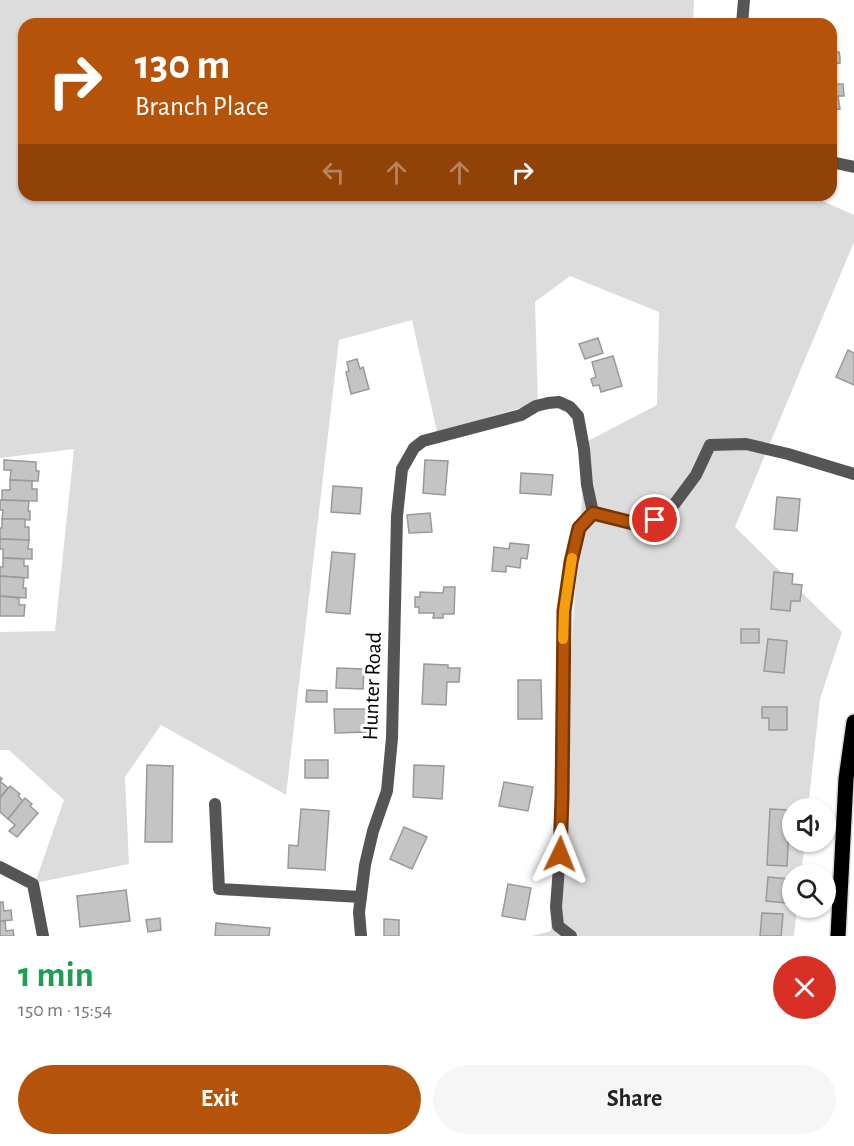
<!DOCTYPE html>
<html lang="en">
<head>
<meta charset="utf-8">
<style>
  body { margin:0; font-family:"Alegreya Sans",sans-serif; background:#f6f6f6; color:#222; height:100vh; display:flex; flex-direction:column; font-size:22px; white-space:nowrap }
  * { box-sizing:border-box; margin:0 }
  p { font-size:20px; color:#767676 }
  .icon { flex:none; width:33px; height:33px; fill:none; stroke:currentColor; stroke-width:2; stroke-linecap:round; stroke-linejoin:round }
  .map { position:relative; height:936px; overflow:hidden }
  .panel { display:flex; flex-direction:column; background:#fff; flex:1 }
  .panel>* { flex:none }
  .banner { position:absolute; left:18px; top:18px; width:819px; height:183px; border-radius:18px; box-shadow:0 2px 4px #0004; background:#b45309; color:#fff; overflow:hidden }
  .buttons { position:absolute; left:782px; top:798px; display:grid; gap:12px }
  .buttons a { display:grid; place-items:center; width:54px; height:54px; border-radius:50%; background:#fff; box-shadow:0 2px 4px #0004; font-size:30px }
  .pin { position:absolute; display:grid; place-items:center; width:51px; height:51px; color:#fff; margin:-26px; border:3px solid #fff; border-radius:50%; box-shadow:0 2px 6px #0007 }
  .me { position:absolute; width:66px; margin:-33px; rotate:2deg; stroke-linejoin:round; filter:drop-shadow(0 0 4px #0008) }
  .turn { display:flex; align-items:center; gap:21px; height:126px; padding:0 18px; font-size:27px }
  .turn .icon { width:78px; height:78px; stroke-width:2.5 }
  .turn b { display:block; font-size:42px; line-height:51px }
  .lanes { display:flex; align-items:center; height:57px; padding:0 18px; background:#0003; justify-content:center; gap:30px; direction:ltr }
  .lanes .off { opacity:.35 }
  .round { display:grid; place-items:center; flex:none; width:63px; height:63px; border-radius:32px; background:#f6f6f6 }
  .summary { display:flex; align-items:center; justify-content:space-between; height:102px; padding:0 18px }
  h1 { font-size:36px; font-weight:700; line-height:45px; color:#1e9e55 }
  .button { display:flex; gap:12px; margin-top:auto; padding:12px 18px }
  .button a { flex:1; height:69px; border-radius:36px; background:#b45309; color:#fff; font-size:24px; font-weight:700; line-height:69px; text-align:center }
  .button a+a { background:#f6f6f6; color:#222 }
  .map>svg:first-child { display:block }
</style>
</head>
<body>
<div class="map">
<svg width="854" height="936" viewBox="0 0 854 936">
  <rect width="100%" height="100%" fill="#fff"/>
  <path fill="#dcdcdc" d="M0 0H694L693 24H24V195H809L854 215V242L735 527 842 632 820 699 808 808H792V842H805L801 874H792V908H797L794 936H531L551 931 586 442 657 405 659 312 570 276 535 302 538 403 437 432 412 320 339 340 286 795 161 725 125 777 129 864 35 883 64 800 9 750H0V632L55 631 74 449 0 458Z"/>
  <g fill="#c4c4c4" stroke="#999" stroke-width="1.5">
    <path d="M832 40 833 52H839L840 57V63L833 64 836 84H843L844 96H838L840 109 831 110V41Z"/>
    <path d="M598 338 603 353 585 359 579 344Z"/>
    <path d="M848 350 854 353V385L836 377Z"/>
    <path d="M613 356 622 386 601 392 599 385 593 386 591 379 596 377 592 362Z"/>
    <path d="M357 359 360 369 363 367 369 389 351 394 346 372 349 371 347 362Z"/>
    <path d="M4 460 36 462V471H39L38 481 10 480 11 470H4Z"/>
    <path d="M425 460 448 461 445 495 423 493Z"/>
    <path d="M521 473 553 475 551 495 520 493Z"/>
    <path d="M10 480 32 481V489H37V501L2 500V490H10Z"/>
    <path d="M333 486 362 488 360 514 331 512Z"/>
    <path d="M777 497 800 499 797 531 774 529Z"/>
    <path d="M0 500 29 501 28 511H30V520L2 519 3 510H0Z"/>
    <path d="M430 513 432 532 409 533 407 515Z"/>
    <path d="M2 519H25V527H29V540L0 539V528H2Z"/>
    <path d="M0 539 29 540 28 549H32V559L3 558V549H0Z"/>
    <path d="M510 543 529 545 527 559 521 558 520 568 506 566V572L492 571 494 547 509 549Z"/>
    <path d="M332 552 355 554 350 614 326 612Z"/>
    <path d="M3 558 24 559V566H28V578L0 576V567H3Z"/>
    <path d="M774 572 793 574 792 584 802 585 800 601H791L790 611 771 609Z"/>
    <path d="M0 576 24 578 23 588H26V598L0 596Z"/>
    <path d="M444 587H455L454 614H443V618H433L434 613H419V607H415V597H420V592L443 593Z"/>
    <path d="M0 596 19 598V605H25L24 616H0Z"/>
    <rect x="741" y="629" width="18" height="14"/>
    <path d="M768 639 787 641 784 673 764 671Z"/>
    <path d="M424 664 448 665V668H460L459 682H447L446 705 422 704Z"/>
    <path d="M337 668 364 669 363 689 336 688Z"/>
    <path d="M518 680H541L542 719H518Z"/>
    <path d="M307 690 327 691V702H306Z"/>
    <path d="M762 707H787V730H769V718H762Z"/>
    <path d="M334 709H367L368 732 335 733Z"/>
    <rect x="305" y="760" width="23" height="18"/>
    <path d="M147 765 173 766 172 842H145Z"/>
    <path d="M414 765 444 766 442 799 413 797Z"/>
    <path d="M0 777 2 779 0 781 8 788 0 798Z"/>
    <path d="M504 782 533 787 528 811 499 806Z"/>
    <path d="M10 786 20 794 18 796 23 801 8 819 0 812V798Z"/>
    <path d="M25 798 32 804 30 806 38 813 17 837 9 831 15 825 8 819Z"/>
    <path d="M301 809 329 811 325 870 288 868 289 845 298 846Z"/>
    <path d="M770 809 790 810 787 866 767 865Z"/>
    <path d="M404 827 427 837 412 869 390 859Z"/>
    <path d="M768 877 789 879 786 903 766 901Z"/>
    <path d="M508 884 531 888 525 920 502 916Z"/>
    <path d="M126 890 130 921 80 927 77 896Z"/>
    <path d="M0 902H3L4 911 11 910 12 920 0 921Z"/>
    <path d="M762 913 783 914 781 936H760Z"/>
    <path d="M160 918 161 930 148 932 146 920Z"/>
    <path d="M384 919 399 920V936H384Z"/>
    <path d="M0 921H5L6 931 13 930 14 936H0Z"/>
    <path d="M216 923 270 928 269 936H215Z"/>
  </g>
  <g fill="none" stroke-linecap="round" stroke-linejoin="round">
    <g stroke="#dbdbdb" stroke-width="18">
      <path id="primary" d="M838 936 846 779 854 722"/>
    </g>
    <g stroke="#555" stroke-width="12">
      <path d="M742 24 744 0"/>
      <path d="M831 162 854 167"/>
      <path d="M593 513 633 523 655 520 670 510 696 475 710 445 746 444 788 454 854 474"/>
      <path d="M215 804 219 889 361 897"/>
      <path d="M0 867 33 884 43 936"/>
      <path d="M361 936 359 912 365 865 373 831 387 791 392 738 397 516 402 469 414 448 423 441 521 415 536 406 548 403 559 402 570 407 578 416 584 449 587 485 593 513"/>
      <path d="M571 936 558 926 556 907 560 854 562 798 564 611 571 562 579 528 593 513"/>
    </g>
    <use href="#primary" stroke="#000" stroke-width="15"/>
  </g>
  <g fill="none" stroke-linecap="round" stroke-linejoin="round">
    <g stroke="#753606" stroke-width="15">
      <path id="route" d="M560 854 562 798 564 611 571 562 579 528 593 513 633 523 655 520"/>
    </g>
    <use href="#route" stroke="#b45309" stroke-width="10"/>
    <path stroke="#f59e0b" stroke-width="10" d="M563 639 564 611 572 558"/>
  </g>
  <g text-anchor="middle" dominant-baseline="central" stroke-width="6" stroke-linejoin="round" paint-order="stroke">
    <g font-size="22" fill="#000" stroke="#fff">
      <text transform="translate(372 686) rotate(-88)">Hunter Road</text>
    </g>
  </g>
</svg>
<div class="buttons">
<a><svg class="icon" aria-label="sound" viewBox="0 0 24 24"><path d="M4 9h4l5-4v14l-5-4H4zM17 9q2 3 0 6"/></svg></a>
<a><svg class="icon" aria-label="search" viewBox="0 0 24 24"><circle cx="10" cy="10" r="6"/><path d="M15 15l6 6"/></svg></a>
</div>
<div class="pin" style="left:655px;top:520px;background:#d93025"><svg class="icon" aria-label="arrive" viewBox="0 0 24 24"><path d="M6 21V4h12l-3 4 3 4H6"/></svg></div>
<svg class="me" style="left:560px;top:854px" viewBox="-20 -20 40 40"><path d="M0-17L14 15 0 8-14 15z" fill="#b45309" stroke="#fff" stroke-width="4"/></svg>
<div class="banner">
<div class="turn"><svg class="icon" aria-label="right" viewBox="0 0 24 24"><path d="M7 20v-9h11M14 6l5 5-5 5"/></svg><div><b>130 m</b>Branch Place</div></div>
<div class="lanes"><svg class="icon off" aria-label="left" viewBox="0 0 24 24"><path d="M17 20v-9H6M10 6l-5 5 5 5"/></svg><svg class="icon off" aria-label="ahead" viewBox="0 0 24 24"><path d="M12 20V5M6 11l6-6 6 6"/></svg><svg class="icon off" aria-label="ahead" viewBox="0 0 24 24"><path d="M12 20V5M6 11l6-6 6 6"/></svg><svg class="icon" aria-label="right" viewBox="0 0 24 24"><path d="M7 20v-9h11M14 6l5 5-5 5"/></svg></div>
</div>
</div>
<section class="panel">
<div class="summary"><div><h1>1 min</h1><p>150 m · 15:54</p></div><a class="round" style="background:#d93025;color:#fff"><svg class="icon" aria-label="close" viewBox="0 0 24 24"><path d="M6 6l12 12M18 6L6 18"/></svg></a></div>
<div class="button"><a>Exit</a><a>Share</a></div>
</section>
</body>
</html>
